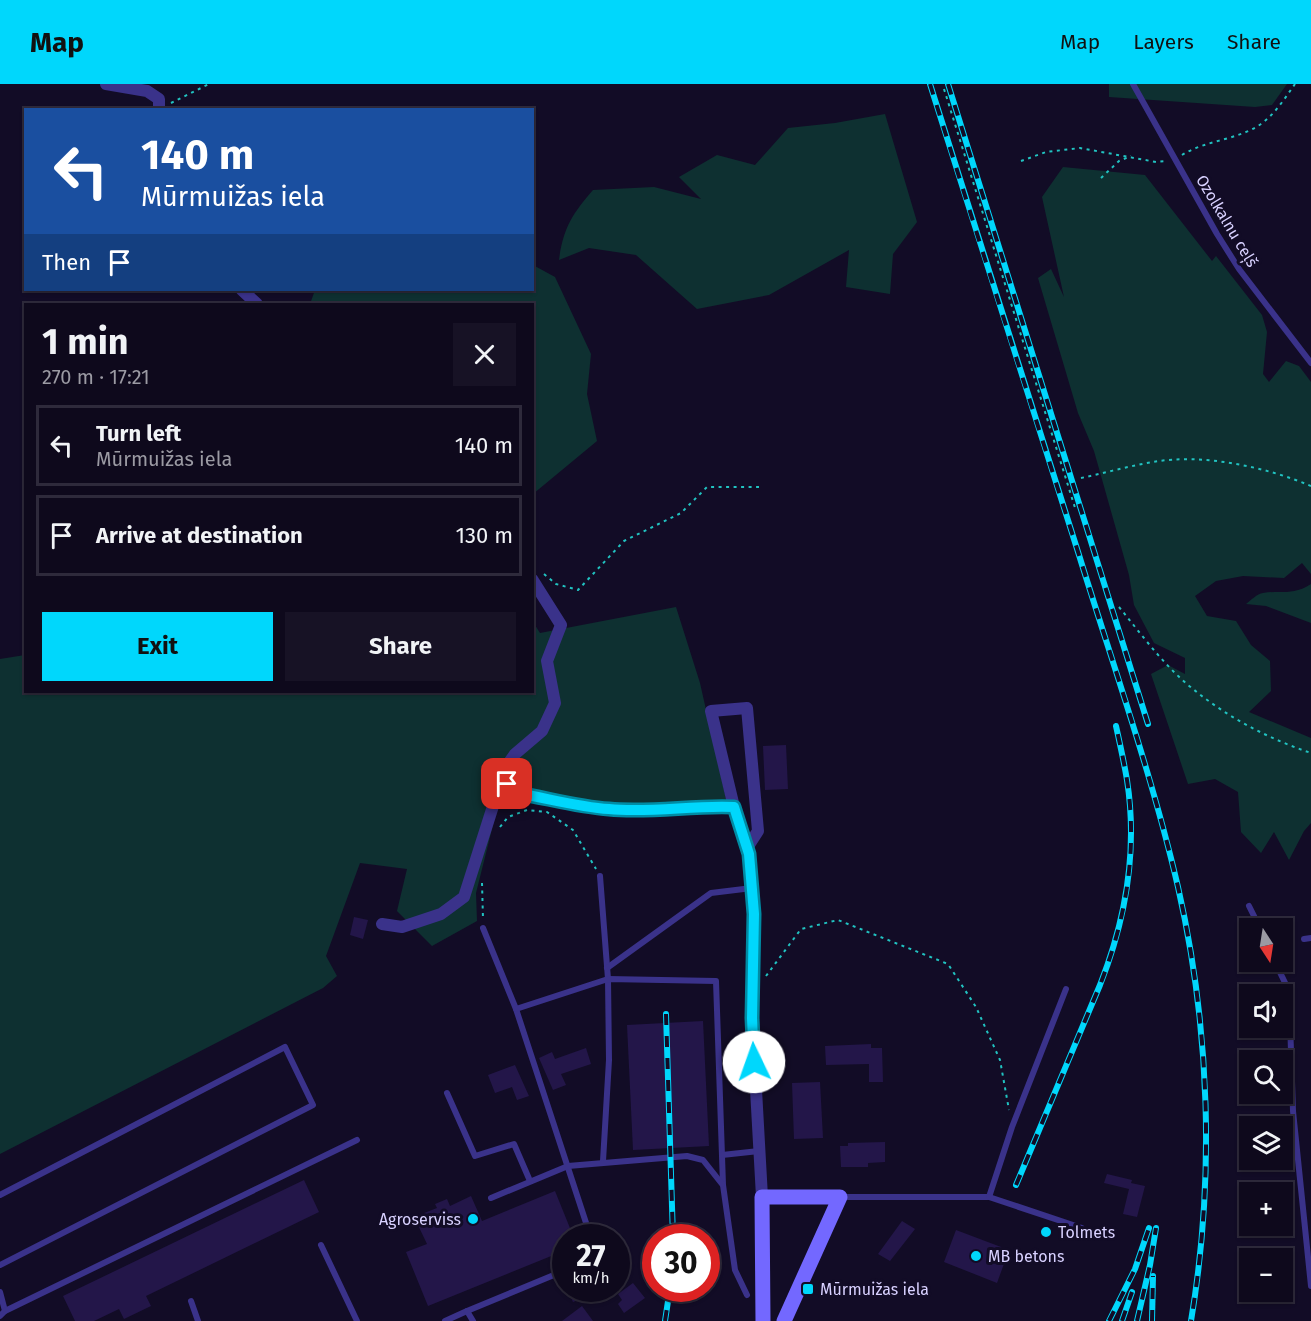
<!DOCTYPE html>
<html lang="en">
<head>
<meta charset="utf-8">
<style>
  body { margin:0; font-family:"Fira Sans",sans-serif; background:#171225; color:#f1f3f6; height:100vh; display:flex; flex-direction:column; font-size:22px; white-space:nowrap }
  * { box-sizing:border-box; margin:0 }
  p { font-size:20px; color:#9b9aa3 }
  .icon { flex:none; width:33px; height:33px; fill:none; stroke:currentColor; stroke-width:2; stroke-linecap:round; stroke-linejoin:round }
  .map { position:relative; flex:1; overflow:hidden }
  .side { position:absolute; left:24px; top:219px; width:510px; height:390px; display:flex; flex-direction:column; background:#0e091c; border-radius:0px; box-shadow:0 2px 4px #0004,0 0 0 2px #2e2a3b }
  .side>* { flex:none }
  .guide { position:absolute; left:24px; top:24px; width:510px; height:183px; border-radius:0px; box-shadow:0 2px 4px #0004,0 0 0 2px #2e2a3b; background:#1a4fa0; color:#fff; overflow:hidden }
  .needle { width:39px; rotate:168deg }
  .fabs { position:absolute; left:1239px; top:834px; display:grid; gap:12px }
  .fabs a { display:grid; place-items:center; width:54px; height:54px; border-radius:0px; background:#0e091c; box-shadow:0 2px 4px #0004,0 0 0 2px #2e2a3b; font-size:30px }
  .speed { position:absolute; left:552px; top:1140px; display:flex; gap:12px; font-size:30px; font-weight:700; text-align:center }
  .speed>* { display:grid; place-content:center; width:78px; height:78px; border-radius:50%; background:#0e091c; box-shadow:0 2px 4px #0004,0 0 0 2px #2e2a3b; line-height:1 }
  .speed small { font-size:15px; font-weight:400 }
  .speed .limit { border:9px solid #d22; background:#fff; color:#111 }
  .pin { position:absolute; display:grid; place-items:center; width:51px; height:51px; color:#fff; margin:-26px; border-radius:12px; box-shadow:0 3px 9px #0006 }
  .me { position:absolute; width:66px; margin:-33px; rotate:357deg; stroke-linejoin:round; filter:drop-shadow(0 0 4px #0008) }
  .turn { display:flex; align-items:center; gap:21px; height:126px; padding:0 18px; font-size:27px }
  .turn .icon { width:78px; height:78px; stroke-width:2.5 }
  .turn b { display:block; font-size:42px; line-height:51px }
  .then { display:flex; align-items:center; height:57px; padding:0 18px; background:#0003; gap:12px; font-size:22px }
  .round { display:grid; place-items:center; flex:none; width:63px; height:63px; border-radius:0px; background:#171225 }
  .overview { display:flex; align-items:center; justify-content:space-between; height:102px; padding:0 18px }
  h1 { font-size:36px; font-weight:700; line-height:45px }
  .action { display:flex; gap:12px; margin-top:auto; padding:12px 18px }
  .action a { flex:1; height:69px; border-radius:0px; background:#00d7fc; color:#111; font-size:24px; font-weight:700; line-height:69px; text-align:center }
  .action a+a { background:#171225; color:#f1f3f6 }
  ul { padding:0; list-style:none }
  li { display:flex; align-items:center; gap:18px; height:81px; margin:0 12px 9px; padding:0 6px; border:3px solid #2e2a3b; border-radius:0px }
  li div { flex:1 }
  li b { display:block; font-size:22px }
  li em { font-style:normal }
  header { display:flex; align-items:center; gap:36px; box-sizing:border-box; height:84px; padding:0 30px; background:#00d7fc; color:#111 }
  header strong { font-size:28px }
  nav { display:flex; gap:33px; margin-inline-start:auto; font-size:21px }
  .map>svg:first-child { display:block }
</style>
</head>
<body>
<header>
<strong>Map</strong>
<nav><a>Map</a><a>Layers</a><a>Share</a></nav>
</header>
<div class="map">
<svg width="1311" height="1237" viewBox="0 0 1311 1237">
  <rect width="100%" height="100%" fill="#120c26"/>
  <g fill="#0e3031">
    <path d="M1109 0H1287L1272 21 1255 23 1109 13Z"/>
    <path d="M885 30 917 138 893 170 890 210 846 203 849 166 769 211 697 225 636 171 589 164 559 176C563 144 573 129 593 106L654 103 701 115 679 93 717 71 755 81 788 44 835 39Z"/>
    <path d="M1063 83 1145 91 1212 177 1216 172 1262 231 1267 248 1263 290 1269 298 1286 277 1299 282 1311 298V490L1302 479 1284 494 1243 492 1216 497 1195 512 1207 532 1236 537 1251 561 1270 577 1271 607 1249 628 1311 654V739L1304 747 1289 776 1274 748 1261 769 1241 748 1238 708 1215 695 1188 700 1151 590 1168 581 1185 590V574L1154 559 1134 521 1129 491 1094 367 1078 329 1038 194 1051 185 1064 213 1042 113Z"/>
    <path d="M533 181 555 193 591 270 587 310 597 357 533 410 532 220H310L315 206H532Z"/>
    <path d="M1311 500V539L1266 522 1246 520C1251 516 1257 510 1263 509 1282 506 1292 512 1311 500Z"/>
    <path d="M676 523 700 599 727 719 616 724 501 709 476 809 477 837 432 862 397 827 407 785 360 779 326 872 337 892 323 904 0 1070V575L25 571 26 608H532L533 538 540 549Z"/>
  </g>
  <g fill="#231649">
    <path d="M786 661 788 705 765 706 763 662Z"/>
    <path d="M354 833 368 836 363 855 350 851Z"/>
    <path d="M703 937 709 1062 633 1066 627 941Z"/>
    <path d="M871 960V964H882L883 998H869V980L826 981 825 962Z"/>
    <path d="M586 964 591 980 561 990 566 1001 553 1006 539 974 552 968 555 975Z"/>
    <path d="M515 981 529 1012 517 1016 512 1003 495 1009 488 991Z"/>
    <path d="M820 998 823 1054 794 1055 792 999Z"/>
    <path d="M885 1058V1078L868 1079V1083H841L840 1062H848V1059Z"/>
    <path d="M1107 1090 1132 1096 1131 1099 1145 1102 1137 1133 1123 1130 1129 1105 1104 1099Z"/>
    <path d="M304 1096 319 1128 146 1212 151 1222 124 1235 119 1225 94 1237H75L63 1212Z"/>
    <path d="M555 1107 574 1154H566V1166L428 1222 406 1168 427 1160 417 1139 422 1137 419 1131 437 1124 435 1120 447 1115 450 1122 471 1112 482 1137Z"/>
    <path d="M902 1137 915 1145 890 1177 878 1170Z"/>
    <path d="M956 1146 1009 1166 997 1199 944 1178Z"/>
    <path d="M633 1199 645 1214 624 1229 618 1220 622 1216 618 1210Z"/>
    <path d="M567 1204H606V1205L573 1218Z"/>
    <path d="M582 1222 593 1237H562Z"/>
  </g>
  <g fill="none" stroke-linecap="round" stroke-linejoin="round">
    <g stroke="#21c3c1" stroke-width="2" stroke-dasharray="3 4.5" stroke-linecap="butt">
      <path d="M944 5 1076 427"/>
      <path d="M171 19 209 0"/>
      <path d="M1182 71C1206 56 1238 56 1261 40 1275 30 1285 14 1295 0"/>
      <path d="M1021 77 1046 68 1080 64 1156 78 1166 77"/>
      <path d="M1101 94 1119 77 1131 72"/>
      <path d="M1081 394C1105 389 1129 382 1153 378 1202 369 1266 383 1311 402"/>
      <path d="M544 490 556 500 578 506 624 457 681 429 707 403H759"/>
      <path d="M1119 523C1142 551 1164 582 1193 605 1227 633 1269 655 1311 669"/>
      <path d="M500 743 508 733 527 726 547 728 573 746 596 785"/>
      <path d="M482 799 483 835"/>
      <path d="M766 892 801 845 838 836 948 880 976 923 1000 976 1009 1026"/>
    </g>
    <g stroke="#3a328a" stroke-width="6">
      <path d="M1133 0 1217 150 1239 185 1311 279"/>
      <path d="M600 792 608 895 609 976 603 1077"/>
      <path d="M1249 822 1260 844"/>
      <path d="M483 844 516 925 591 1154"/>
      <path d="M1304 855 1311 854"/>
      <path d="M1275 878 1289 907 1293 1027 1311 1202"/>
      <path d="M607 884 711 809 752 804"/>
      <path d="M516 925 608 895 716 897 723 1101 735 1186 747 1211"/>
      <path d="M447 1009 475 1072 514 1060 530 1097"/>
      <path d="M722 1071 759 1067"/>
      <path d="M0 1111 285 963 313 1021 0 1181"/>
      <path d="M841 1113H989L1012 1043 1066 905"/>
      <path d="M989 1113 1082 1144"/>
      <path d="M491 1114 568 1082 687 1072 703 1076 722 1100"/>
      <path d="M321 1161 357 1237"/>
      <path d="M0 1208 5 1227"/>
      <path d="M191 1217 198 1237"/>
      <path d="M0 1232 5 1227 357 1056"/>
      <path d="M445 1237 467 1227"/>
      <path d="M473 1237 467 1227 566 1186"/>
    </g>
    <g stroke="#3a328a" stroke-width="12">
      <path d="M106 0 147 7 159 15V26"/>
      <path d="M242 206 257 220"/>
      <path d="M532 495 561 541 547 577 555 619 542 647 515 670 505 684 507 700 517 709C547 714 579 723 609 725 651 729 693 721 734 723"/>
      <path d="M747 764 758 747 747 624 711 627 734 723 749 770 754 830 752 934 762 1113"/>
      <path d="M382 840 402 843 441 830 464 813 494 719 507 700"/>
    </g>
    <path stroke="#7368ff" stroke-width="15" d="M763 1237 762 1113H840L784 1237"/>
    <g stroke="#00d7fc" stroke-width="6">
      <g id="rail">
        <path d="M930 0C979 157 1029 314 1079 471 1113 581 1152 691 1178 803 1210 944 1215 1094 1191 1237"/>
        <path d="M948 0 1148 640"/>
        <path d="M666 930 673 1154"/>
        <path d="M1016 1101 1100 901C1126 835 1138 767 1127 696 1124 678 1120 660 1116 642"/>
        <path d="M665 1237 670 1204"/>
        <path d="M1109 1237 1135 1185 1149 1144"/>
        <path d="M1122 1237 1132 1208"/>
        <path d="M1137 1237 1150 1181 1156 1144"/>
        <path d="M1152 1237 1153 1192"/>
      </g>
    </g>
    <use href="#rail" stroke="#120c26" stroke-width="4" stroke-dasharray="11" stroke-linecap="butt"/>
  </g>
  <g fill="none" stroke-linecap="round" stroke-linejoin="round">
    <g stroke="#008ca4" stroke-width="15">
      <path id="route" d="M507 700 517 709C547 714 578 723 609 725 651 729 693 721 734 723L749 770 754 830 752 934 754 978"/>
    </g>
    <use href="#route" stroke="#00d7fc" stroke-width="10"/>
  </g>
  <g fill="#00d7fc" stroke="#120c26" stroke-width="2">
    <circle cx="473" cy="1135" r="6"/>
    <circle cx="1046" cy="1148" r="6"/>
    <circle cx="976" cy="1172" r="6"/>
    <rect x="802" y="1199" width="12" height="12" rx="3"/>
  </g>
  <g text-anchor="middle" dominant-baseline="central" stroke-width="6" stroke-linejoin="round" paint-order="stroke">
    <g font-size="16" fill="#d8d1ff" stroke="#120c26">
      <text transform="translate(1227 137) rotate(59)">Ozolkalnu ceļš</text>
    </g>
    <g font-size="16" fill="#d8d1ff" stroke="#120c26" text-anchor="start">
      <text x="461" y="1135" text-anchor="end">Agroserviss</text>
      <text x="1058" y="1148">Tolmets</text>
      <text x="988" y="1172">MB betons</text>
      <text x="820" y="1205">Mūrmuižas iela</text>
    </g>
  </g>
</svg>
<div class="fabs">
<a><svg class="needle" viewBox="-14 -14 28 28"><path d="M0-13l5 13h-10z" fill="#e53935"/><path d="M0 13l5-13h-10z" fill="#9b9aa3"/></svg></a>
<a><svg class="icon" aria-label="sound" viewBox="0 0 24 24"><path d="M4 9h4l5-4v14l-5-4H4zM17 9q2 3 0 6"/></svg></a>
<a><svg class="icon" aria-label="search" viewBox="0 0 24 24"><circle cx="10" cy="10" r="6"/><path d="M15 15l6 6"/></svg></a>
<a><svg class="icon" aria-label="layers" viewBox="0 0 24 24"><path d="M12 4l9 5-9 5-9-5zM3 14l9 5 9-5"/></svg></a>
<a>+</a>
<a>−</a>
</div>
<div class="speed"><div>27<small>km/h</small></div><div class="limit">30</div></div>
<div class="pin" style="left:507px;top:700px;background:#d93025"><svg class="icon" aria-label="arrive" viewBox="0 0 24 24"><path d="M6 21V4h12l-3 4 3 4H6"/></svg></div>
<svg class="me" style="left:754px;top:978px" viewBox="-20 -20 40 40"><circle r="19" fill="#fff"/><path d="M0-13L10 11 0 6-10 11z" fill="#00d7fc"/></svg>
<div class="guide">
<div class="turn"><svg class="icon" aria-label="left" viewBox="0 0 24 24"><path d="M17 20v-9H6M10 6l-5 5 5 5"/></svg><div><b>140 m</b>Mūrmuižas iela</div></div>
<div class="then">Then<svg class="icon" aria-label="arrive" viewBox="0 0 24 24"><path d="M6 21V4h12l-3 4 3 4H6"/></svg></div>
</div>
<section class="side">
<div class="overview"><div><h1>1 min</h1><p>270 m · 17:21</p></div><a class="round"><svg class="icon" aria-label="close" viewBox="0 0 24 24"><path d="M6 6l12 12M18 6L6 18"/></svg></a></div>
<ul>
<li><svg class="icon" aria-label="left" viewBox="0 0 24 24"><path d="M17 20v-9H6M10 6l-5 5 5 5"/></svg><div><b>Turn left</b><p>Mūrmuižas iela</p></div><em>140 m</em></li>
<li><svg class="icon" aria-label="arrive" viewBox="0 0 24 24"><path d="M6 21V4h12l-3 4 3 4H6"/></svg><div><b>Arrive at destination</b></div><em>130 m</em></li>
</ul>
<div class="action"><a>Exit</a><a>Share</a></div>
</section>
</div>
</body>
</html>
